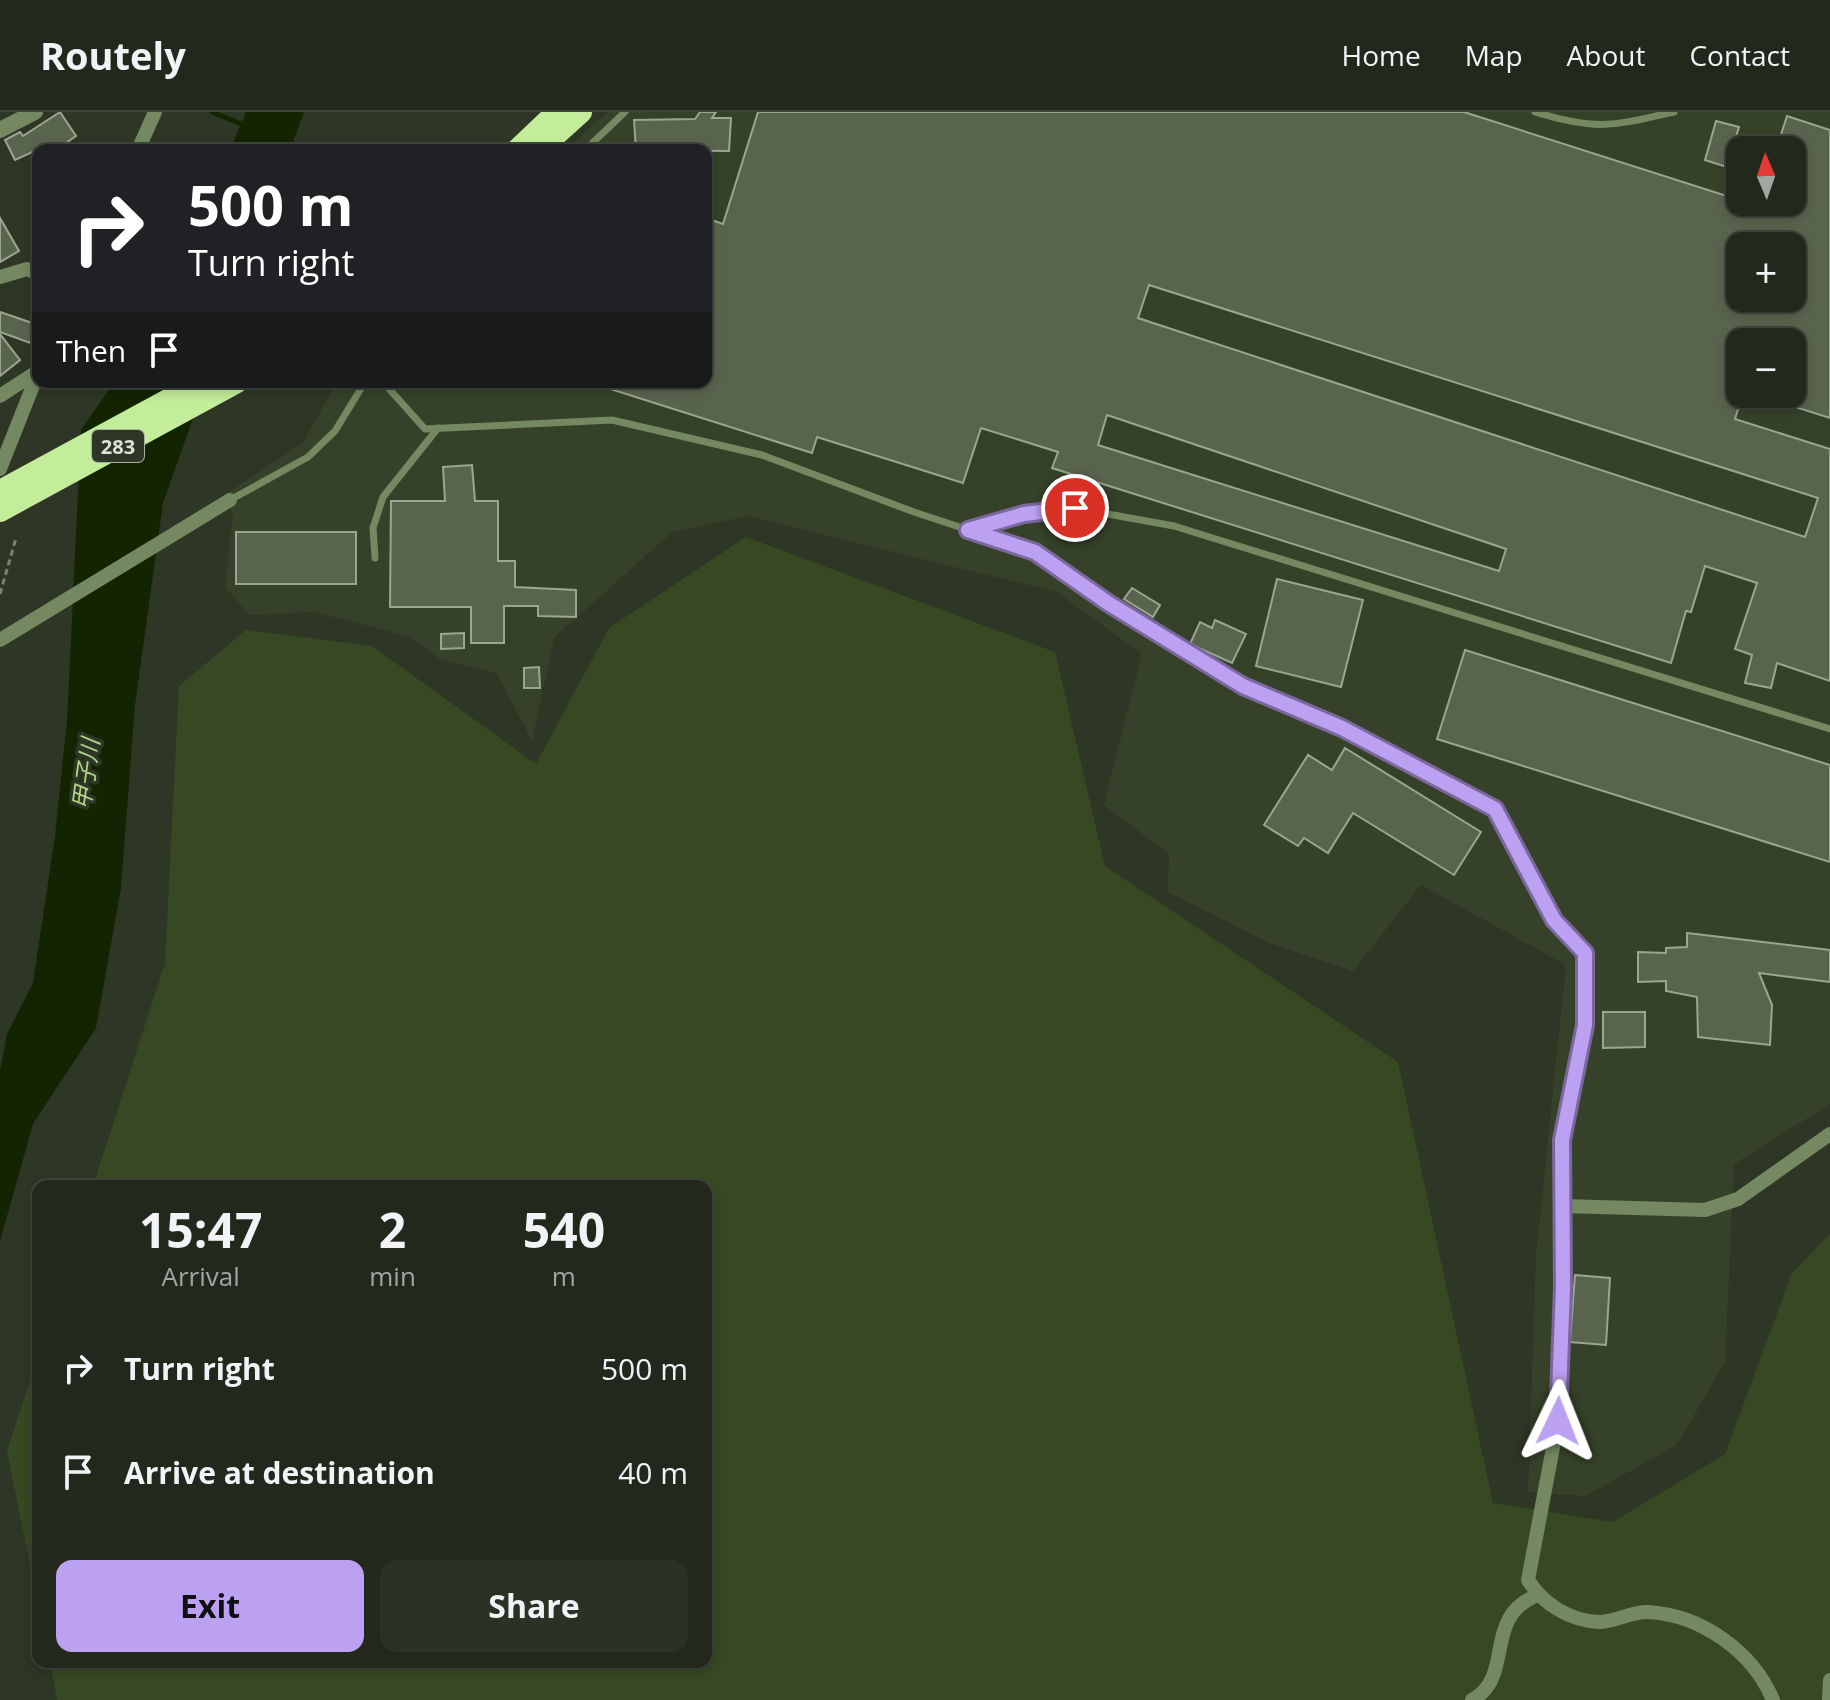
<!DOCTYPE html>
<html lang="en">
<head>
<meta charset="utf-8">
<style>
  body { margin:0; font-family:"Open Sans","Noto Sans JP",sans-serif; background:#2a3125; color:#f1f3f6; height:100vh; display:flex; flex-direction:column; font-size:30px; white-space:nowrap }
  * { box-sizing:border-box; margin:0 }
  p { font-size:26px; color:#a2a6a3 }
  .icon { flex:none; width:44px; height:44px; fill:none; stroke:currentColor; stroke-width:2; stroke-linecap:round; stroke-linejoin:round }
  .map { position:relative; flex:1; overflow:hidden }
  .details { position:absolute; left:32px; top:1068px; width:680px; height:488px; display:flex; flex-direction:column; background:#22291c; border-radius:16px; box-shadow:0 4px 12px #0003,0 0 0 2px #3f453b }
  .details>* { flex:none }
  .banner { position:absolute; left:32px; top:32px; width:680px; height:244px; border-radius:16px; box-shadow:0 4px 12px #0003,0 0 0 2px #3f453b; background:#202124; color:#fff; overflow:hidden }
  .needle { width:52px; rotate:358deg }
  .controls { position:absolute; left:1726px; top:24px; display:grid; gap:16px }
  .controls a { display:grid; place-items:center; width:80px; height:80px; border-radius:16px; background:#22291c; box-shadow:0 4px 12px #0003,0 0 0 2px #3f453b; font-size:40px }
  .pin { position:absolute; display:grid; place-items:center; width:68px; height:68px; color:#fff; margin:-34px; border:4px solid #fff; border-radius:50%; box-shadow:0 2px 8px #0007 }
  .me { position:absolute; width:88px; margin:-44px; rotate:2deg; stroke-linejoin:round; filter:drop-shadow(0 0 6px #0008) }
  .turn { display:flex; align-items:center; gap:28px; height:168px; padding:0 24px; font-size:36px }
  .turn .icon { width:104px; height:104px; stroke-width:2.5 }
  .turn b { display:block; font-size:56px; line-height:68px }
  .then { display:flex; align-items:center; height:76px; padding:0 24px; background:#0003; gap:16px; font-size:30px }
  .eta { display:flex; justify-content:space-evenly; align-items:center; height:136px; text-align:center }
  .eta b { font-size:48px; font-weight:700; line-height:56px }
  .primary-button { display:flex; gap:16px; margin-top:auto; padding:16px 24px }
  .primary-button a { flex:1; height:92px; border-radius:16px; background:#bca0f2; color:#111; font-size:32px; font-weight:700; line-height:92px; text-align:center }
  .primary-button a+a { background:#2a3125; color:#f1f3f6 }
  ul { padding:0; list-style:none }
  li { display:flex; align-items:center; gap:24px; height:104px; padding:0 24px }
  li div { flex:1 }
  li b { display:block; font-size:30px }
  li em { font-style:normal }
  header { display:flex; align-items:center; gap:48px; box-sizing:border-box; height:112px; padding:0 40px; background:#22291c; border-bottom:2px solid #3f453b }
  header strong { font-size:38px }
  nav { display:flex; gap:44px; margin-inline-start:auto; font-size:28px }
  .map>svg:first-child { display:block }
</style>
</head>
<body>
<header>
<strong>Routely</strong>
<nav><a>Home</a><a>Map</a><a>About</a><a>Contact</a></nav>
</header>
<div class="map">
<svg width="1830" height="1588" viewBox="0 0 1830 1588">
  <rect width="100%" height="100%" fill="#2e3725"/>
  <path fill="#354229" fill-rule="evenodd" d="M608 0H1830V992L1734 1052 1725 1250 1677 1333 1585 1384 1528 1380 1536 1144 1566 853 1421 773 1353 859 1267 830 1168 780 1169 742 1104 693 1142 542 1057 480 748 404 672 420 554 526 532 629 497 561 441 548 411 525 314 500 249 503 225 475 233 403 225 383 303 331 337 270H706V38H565ZM1740 38H1792V90H1740ZM1740 134H1792V186H1740ZM1740 230H1792V282H1740Z"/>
  <g fill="#364922">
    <path d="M746 425 1055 540 1105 754 1398 950 1493 1391 1613 1410 1725 1342 1792 1161 1830 1122V1588H57L50 1550H706V1074H93L165 851 179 574 246 518 372 534 536 652 609 516Z"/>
    <path d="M38 1244V1492L7 1339Z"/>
  </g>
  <g fill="#132400">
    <path d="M246 0H304L290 38H230Z"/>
    <path d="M114 270H206L163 391 135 593 121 776 96 916 33 1012 0 1129V959L7 922 33 871 55 724 67 609 81 318Z"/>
  </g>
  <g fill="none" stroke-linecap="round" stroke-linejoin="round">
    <path stroke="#132400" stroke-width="5" d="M212 0 244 13"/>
  </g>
  <g fill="#59644f" stroke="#9aa68f" stroke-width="2" fill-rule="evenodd">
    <path d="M60 0 76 24 56 38 50 32 15 48 5 28 20 20 23 24Z"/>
    <path d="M700 0H716L712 6H731L729 39 636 38 634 8 695 7Z"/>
    <path d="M758 0H1464L1758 94 1759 90H1792V38H1776L1787 4 1830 18V306L1764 285 1792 282V230H1740V282H1743L1735 307 1830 337V569L1777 551 1771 576 1745 571 1752 543 1735 537 1757 471 1705 454 1691 500 1686 499 1671 551 1052 356 1058 340 981 316 963 371 817 325 812 341 598 273 599 270H706V106L723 112ZM1740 134H1792V186H1740ZM1149 173 1818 386 1805 425 1138 206ZM1107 303 1506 437 1499 459 1098 333Z"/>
    <path d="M1716 9 1739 15 1727 55 1705 48Z"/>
    <path d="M0 106 19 139 0 150Z"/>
    <path d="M0 200 38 213 33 232 0 220Z"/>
    <path d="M0 222 20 248 0 264Z"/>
    <path d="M472 353 475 389H498V449H515V475L576 478V505L538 504V494H504V531H471V495H390L391 389H445L443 355Z"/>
    <rect x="236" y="420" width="120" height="52"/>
    <path d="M1277 467 1363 488 1341 575 1256 554Z"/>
    <path d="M1132 476 1160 493 1153 505 1124 487Z"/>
    <path d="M1215 508 1246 522 1232 551 1190 532 1200 510 1212 516Z"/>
    <path d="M464 521V536L441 537V522Z"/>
    <path d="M1465 538 1830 653V750L1437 627Z"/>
    <path d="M539 555 540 576H524V556Z"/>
    <path d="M1345 636 1481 720 1454 763 1353 701 1328 741 1304 726 1298 734 1264 713 1308 643 1332 658Z"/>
    <path d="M1687 821 1830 838V870L1759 861 1772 893 1770 933 1698 925 1697 885 1666 879V869L1638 870V840L1666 841V836L1687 835Z"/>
    <path d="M1603 900H1645V935L1603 936Z"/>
    <path d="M1575 1163 1610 1166 1606 1233 1570 1230Z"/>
  </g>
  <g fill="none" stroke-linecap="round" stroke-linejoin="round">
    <path stroke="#7b8273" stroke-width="3" stroke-dasharray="6 4" stroke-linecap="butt" d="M0 482 16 426"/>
    <g stroke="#748961" stroke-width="7">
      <path d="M1535 0C1597 19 1612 14 1674 0"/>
      <path d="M585 38 625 0"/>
      <path d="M383 270 425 317 612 308 762 343 914 400 1035 440 1108 491 1243 574 1342 616 1495 697 1554 808 1585 841V913L1562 1028V1094"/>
      <path d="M230 388 308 345 335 319 365 270"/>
      <path d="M968 418 1024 402 1075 396 1174 414 1830 617"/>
      <path d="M375 446 373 416 383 385 438 316"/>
    </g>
    <g stroke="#748961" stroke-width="14">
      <path d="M138 38 155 0"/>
      <path d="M0 165 27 157 38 162"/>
      <path d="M0 284 38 259"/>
      <path d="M0 357 38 261"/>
      <path d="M0 528 230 388"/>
      <path d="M1472 1588C1516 1564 1481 1505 1538 1483"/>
      <path d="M1773 1588C1753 1540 1702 1503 1648 1500 1632 1499 1616 1510 1599 1510 1570 1509 1543 1492 1528 1468L1558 1309 1562 1094 1705 1098 1738 1087 1830 1022"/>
      <path d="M1829 1588 1830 1568"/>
    </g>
    <path stroke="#748961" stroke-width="16" d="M0 18 35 0"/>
    <g stroke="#c3ed9b" stroke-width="22">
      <path d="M517 38 557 0"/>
      <path d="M539 38 581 0"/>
      <path d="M0 379 201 270"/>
      <path d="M0 399 237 270"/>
    </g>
  </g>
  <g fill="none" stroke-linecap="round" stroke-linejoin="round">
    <g stroke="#7a689d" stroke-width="20">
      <path id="route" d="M1075 396 1024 402 968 418 1035 440 1108 491 1243 574 1342 616 1495 697 1554 808 1585 841V913L1562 1028 1563 1175 1558 1309"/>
    </g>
    <use href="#route" stroke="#bca0f2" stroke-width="14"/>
  </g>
  <g text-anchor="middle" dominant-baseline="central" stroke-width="7" stroke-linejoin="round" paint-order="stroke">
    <rect fill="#2e3725" stroke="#a8afa1" stroke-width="2" x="92" y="318" width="52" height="32" rx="6"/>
    <g font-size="20" font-weight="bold" fill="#dce2d6">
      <text x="118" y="334">283</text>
    </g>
    <g font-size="24" font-style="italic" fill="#aed488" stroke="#2e3725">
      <text transform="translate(85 662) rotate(-82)">甲子川</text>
    </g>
  </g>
</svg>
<div class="controls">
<a><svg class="needle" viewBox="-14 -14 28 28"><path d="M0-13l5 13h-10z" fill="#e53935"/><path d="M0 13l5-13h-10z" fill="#a2a6a3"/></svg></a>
<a>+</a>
<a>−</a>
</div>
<div class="pin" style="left:1075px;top:396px;background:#d93025"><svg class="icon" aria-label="arrive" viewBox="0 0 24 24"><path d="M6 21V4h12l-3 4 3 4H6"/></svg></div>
<svg class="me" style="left:1558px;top:1309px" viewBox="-20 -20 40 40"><path d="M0-17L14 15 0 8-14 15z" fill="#bca0f2" stroke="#fff" stroke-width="4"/></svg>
<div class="banner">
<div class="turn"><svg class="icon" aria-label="right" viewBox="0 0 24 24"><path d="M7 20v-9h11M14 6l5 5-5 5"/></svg><div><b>500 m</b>Turn right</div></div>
<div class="then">Then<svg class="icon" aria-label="arrive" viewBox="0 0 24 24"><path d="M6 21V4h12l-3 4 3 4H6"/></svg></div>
</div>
<section class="details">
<div class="eta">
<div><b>15:47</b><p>Arrival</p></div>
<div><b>2</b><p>min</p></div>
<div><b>540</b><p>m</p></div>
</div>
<ul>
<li><svg class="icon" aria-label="right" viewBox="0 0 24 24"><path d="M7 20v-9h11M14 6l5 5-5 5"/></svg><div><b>Turn right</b></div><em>500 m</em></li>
<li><svg class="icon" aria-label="arrive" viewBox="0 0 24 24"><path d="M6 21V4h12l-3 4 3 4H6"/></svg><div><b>Arrive at destination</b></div><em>40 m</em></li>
</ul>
<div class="primary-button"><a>Exit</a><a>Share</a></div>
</section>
</div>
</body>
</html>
